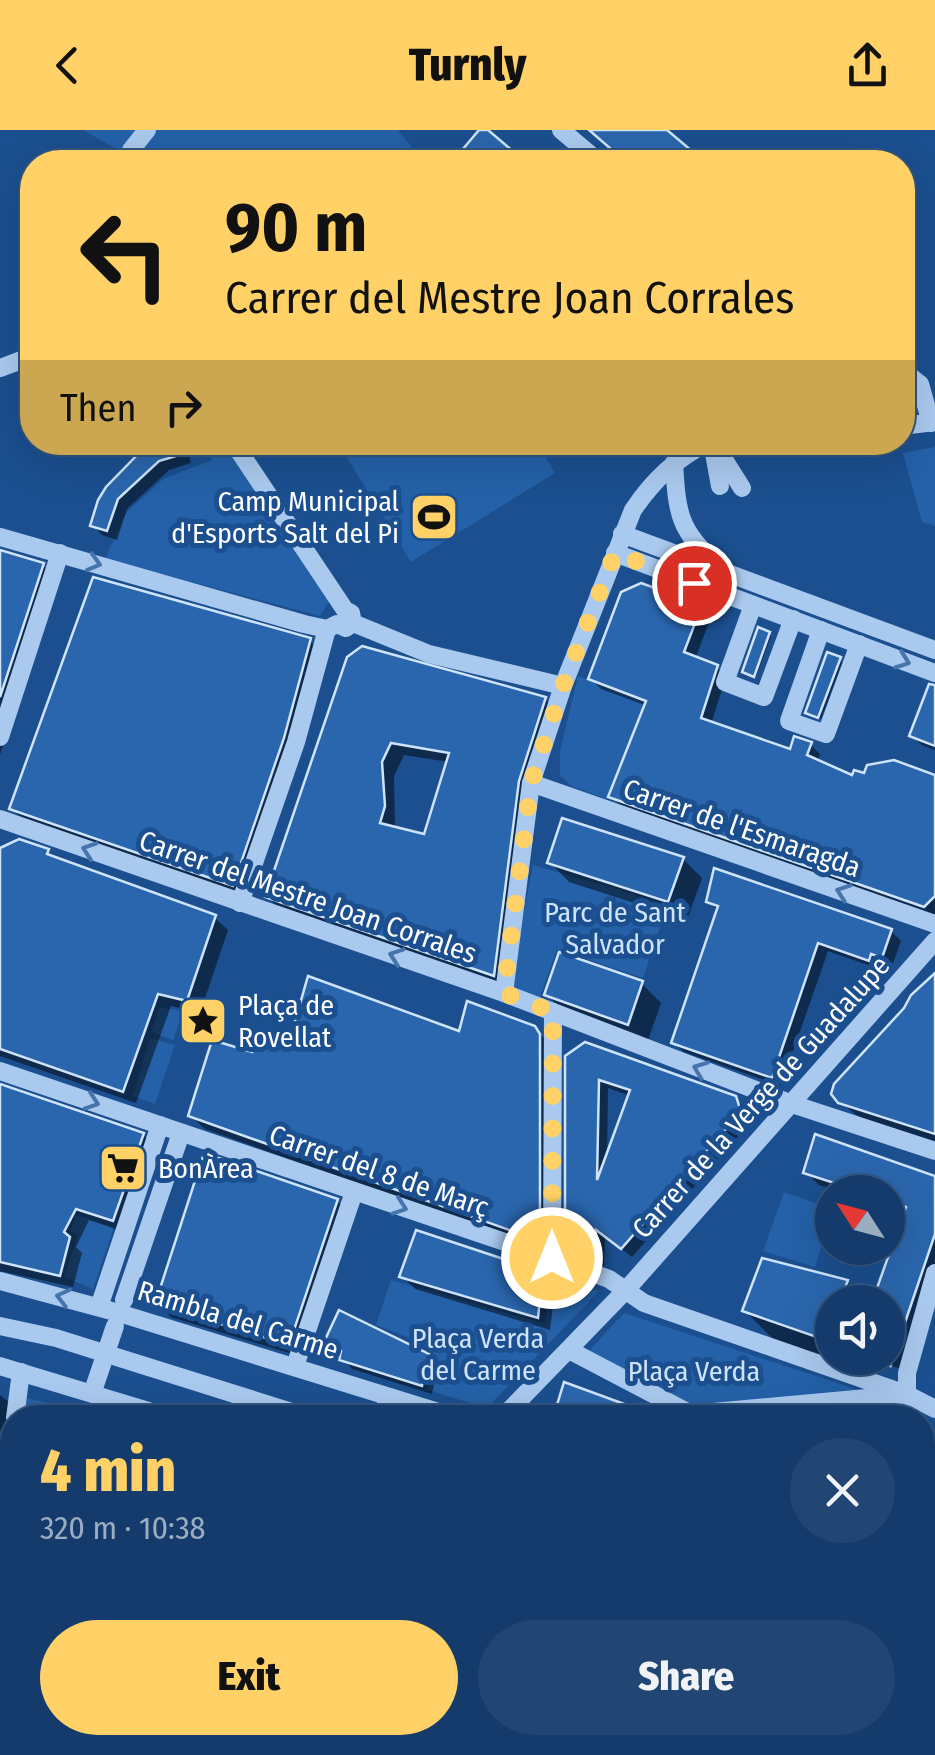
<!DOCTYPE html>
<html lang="en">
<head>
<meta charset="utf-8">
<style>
  body { margin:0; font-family:"Fira Sans Condensed",sans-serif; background:#214673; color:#f1f3f6; height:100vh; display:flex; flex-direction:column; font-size:38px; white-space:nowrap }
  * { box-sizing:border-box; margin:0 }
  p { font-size:32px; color:#9dadc1 }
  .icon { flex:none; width:55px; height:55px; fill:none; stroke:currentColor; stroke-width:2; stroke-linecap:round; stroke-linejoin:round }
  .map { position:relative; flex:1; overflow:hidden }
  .side { position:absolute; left:0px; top:1275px; width:935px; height:350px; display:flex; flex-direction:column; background:#143b6b; border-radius:40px 40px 0 0; box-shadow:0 10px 40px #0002,0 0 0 2px #33557e }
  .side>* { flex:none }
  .top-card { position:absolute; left:20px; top:20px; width:895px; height:305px; border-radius:40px; box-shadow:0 10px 40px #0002,0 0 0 2px #33557e; background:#ffd166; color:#111; overflow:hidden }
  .needle { width:65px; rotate:306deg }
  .tools { position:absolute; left:815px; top:1045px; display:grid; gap:20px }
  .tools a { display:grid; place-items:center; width:90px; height:90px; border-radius:50%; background:#143b6b; box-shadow:0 10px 40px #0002,0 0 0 2px #33557e; font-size:50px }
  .pin { position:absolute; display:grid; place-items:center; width:85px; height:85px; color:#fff; margin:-42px; border:5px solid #fff; border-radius:50%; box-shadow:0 2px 10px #0007 }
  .me { position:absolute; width:110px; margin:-55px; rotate:0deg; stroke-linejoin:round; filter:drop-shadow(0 0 8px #0008) }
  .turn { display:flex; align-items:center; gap:35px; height:210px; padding:0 40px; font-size:45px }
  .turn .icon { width:130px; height:130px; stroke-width:2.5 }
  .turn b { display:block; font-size:70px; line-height:85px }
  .then { display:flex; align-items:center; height:95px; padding:0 40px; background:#0003; gap:20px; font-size:38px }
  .round { display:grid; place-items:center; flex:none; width:105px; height:105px; border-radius:52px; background:#214673 }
  .headline { display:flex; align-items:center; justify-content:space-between; height:170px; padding:0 40px }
  h1 { font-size:60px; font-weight:800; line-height:75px; color:#ffd166 }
  .cta { display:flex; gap:20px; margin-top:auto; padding:20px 40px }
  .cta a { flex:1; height:115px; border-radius:60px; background:#ffd166; color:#111; font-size:40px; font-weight:800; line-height:115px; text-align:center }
  .cta a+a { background:#214673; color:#f1f3f6 }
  header { display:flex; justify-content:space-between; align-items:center; height:130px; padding:0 40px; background:#ffd166; color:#111; font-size:45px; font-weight:800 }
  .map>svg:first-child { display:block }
</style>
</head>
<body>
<header><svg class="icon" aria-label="back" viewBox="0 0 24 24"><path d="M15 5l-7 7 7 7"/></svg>Turnly<svg class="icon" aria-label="share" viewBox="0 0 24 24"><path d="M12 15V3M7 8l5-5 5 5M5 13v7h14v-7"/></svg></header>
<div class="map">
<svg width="935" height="1625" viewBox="0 0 935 1625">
  <rect width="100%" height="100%" fill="#1b4f8f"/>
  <g fill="#2461a8">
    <path d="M83 0H398L423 32H125L120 21Z"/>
    <path d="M204 313H224L330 470 320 486 105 429 126 383 163 349 212 330Z"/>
    <path d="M338 313H537L555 343 411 432Z"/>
    <path d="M935 317V396L922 392 903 323Z"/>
    <path d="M578 546 646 571 608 669 573 657 560 646V621Z"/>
    <path d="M533 735 668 774 643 848 557 819 539 870 509 859Z"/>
    <path d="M160 877 183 881 173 910 151 902Z"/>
    <path d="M150 908 175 915 155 974 133 966Z"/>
    <path d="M784 1062 832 1079 815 1137 763 1121Z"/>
    <path d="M76 1085 114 1097 93 1159 64 1147 78 1105 71 1101Z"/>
    <path d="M550 1145 599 1161 487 1278 427 1260 435 1218 376 1195 391 1150 545 1194Z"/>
    <path d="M624 1183 865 1262 686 1275 586 1224Z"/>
    <path d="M21 1267 116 1287 19 1288Z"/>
    <path d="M923 1452 935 1485V1625H903L904 1613 922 1612Z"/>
  </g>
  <g fill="#0007" fill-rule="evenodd">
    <path d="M172 312H180L188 320 191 333 169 340 127 379 117 410 102 405 93 395Z"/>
    <path d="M0 423 42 435 56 448 0 625Z"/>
    <path d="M701 477 711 487 695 529 716 537 726 547 711 594 792 622 810 614 820 624 817 633 853 649 935 648V785L621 676 611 666 647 576 601 559 591 549Z"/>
    <path d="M769 504 771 506 756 547 747 544Z"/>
    <path d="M310 511 323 524 246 768 25 691 11 678Z"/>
    <path d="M349 529 545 569 558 583 531 666 506 858 281 780 267 766ZM404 625 449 632 425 707 395 699 394 646Z"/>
    <path d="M839 529 842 532 821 589 810 585 808 583Z"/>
    <path d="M935 569V620L922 615 912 606Z"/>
    <path d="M0 720 47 721 57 731 214 787 228 800 200 883 171 876 136 973 0 926Z"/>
    <path d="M683 729 702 748 687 790 569 752 550 732Z"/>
    <path d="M709 771 891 801 901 811 892 836 881 832 879 839 828 821 781 956 684 922 674 913 719 782Z"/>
    <path d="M935 846V1011L860 988 836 968Z"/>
    <path d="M641 853 661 873 647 913 566 884 547 864Z"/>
    <path d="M534 898 548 912 543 1119 205 999 191 986 254 926Z"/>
    <path d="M568 927 734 968 745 978 750 993 632 1127 605 1106 604 1137 581 1128 570 1117ZM608 958 631 966 607 1029Z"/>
    <path d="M0 956 143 1005 156 1018 127 1103 89 1090 76 1117 82 1123 73 1157 0 1141Z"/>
    <path d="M806 1042 935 1048V1148L906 1241 871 1228H888V1172H875L906 1084 888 1078V1062H841L819 1055Z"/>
    <path d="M337 1071 350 1085 302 1227 171 1187 158 1174Z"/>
    <path d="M542 1145 555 1158 550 1200 415 1159 402 1146Z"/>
    <path d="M847 1152 867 1172H832V1228H867L861 1243 779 1215 745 1181Z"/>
    <path d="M326 1213 428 1226 438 1236 432 1264 352 1239 343 1226Z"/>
    <path d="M0 1265 17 1279 12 1288V1326L0 1417Z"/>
    <path d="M0 1422 4 1432 0 1483Z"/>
    <path d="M0 1505 3 1508 0 1599Z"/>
    <path d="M12 1611V1612H82L76 1625H0H12Z"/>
    <path d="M103 1612H395L393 1625H102Z"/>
    <path d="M676 1612 710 1616 719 1625H675Z"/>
    <path d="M722 1612H831L853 1625H746Z"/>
  </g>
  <g fill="#2a66ad" stroke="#cfe3fa" stroke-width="2.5" fill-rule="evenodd">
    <path d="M479 0H488L526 32H452Z"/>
    <path d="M589 0H667L705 32H626Z"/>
    <path d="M163 312H180L183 324 159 331 118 369 107 401 90 396 98 370 106 357 143 319Z"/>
    <path d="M0 420 44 433 0 567Z"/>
    <path d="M93 447 311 508 284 608 233 756 9 679Z"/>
    <path d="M641 453 702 475 684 522 718 535 701 588 790 619 794 606 812 612 807 625 852 645 854 640 864 643 867 635 894 630 935 645V766L924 777 608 667 646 571 588 549 621 462Z"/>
    <path d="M758 497 770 502 754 547 742 542Z"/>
    <path d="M362 516 546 567 519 651 494 846 265 767 347 527ZM391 613 449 623 424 704 380 693 385 676 382 632Z"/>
    <path d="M827 522 841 527 818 588 805 583Z"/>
    <path d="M929 554 935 555V616L909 606Z"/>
    <path d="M562 688 684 727 668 772 547 733Z"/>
    <path d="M19 709 49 719 47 724 216 785 187 871 158 864 123 962 0 919V718Z"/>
    <path d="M714 738 892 799 882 828 871 824 869 831 818 813 772 948 671 913 718 776 706 772Z"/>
    <path d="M559 822 643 851 628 895 544 865Z"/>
    <path d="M935 843V1004L838 973 831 964 834 954 904 878 911 865Z"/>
    <path d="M308 846 459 901 467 871 535 896 540 904V1098L529 1107 188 986 212 910 252 922 256 905 288 916Z"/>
    <path d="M585 912 736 966 741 982 621 1119 596 1100 595 1129 568 1119 565 1112V926ZM599 950 630 960 597 1050Z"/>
    <path d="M0 954 144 1003 113 1091 76 1079 64 1102 70 1107 60 1146 0 1132Z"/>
    <path d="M815 1004 935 1046V1104L890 1237 888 1172H872L906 1077 888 1071V1062H862L803 1043Z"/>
    <path d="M204 1023 338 1069 289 1215 155 1174Z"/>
    <path d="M416 1100 543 1142 538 1188 399 1147Z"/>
    <path d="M762 1128 848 1150 840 1172H832V1196L828 1211 742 1181Z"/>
    <path d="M339 1180 429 1224 422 1256 339 1230 341 1221 323 1214Z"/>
    <path d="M564 1252 657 1286 656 1288H553Z"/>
    <path d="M923 1600 935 1604V1625H915L919 1612H922Z"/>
  </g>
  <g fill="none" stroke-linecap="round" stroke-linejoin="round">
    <g stroke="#a9c9ee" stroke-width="18">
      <path d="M561 0 599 32"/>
      <path d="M132 32 131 20 147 0"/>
      <path d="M0 238 32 226"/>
      <path d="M902 240 920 254 931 293"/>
      <path d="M902 263V264"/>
      <path d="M902 296 935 292"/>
      <path d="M233 312 345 480 351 483 353 493"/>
      <path d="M713 312 742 358"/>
      <path d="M713 318 720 356"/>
      <path d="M674 333C677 381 678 401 717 434"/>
      <path d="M622 404 935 520"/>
      <path d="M0 407 304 494 327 499 337 494 346 498 353 493"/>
      <path d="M615 423 935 543"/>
      <path d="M753 475 725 552 764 567 793 489"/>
      <path d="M353 493 429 524 563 556"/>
      <path d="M821 500 789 591 826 604 859 514"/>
      <path d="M0 607 60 423"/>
      <path d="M531 653 935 794"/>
      <path d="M0 689 504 863 792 974 935 1021"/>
      <path d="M240 773 296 612 327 499"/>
      <path d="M504 863 531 653 563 556 633 380C654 349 676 329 708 312"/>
      <path d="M0 941 552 1128 609 1149 644 1173 906 1264 935 1279"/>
      <path d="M552 1128 553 882"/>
      <path d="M0 1151 119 1183 458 1288"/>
      <path d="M124 1170 179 1009"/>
      <path d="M99 1177 160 995"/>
      <path d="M0 1196 56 1208 311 1288"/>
      <path d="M569 1220 691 1284 900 1265"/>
      <path d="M0 1236 172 1288"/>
      <path d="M295 1236 354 1062"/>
      <path d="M95 1255 115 1196"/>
      <path d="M15 1288 21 1242"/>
      <path d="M381 1288 384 1278"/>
      <path d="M502 1288 626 1160 935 811"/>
      <path d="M907 1288V1243L935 1143"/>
      <path d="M934 1390H935"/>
      <path d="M0 1408 12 1315"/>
      <path d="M0 1484 12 1483"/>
      <path d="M75 1625 76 1612"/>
      <path d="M393 1625 395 1612"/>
      <path d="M660 1625 661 1612"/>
      <path d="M876 1625 878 1612"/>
    </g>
  </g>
  <defs><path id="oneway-chevron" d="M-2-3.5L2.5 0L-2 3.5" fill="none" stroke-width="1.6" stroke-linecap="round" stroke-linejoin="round" transform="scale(2.5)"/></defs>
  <g stroke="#4674ac">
    <use href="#oneway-chevron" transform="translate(94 433) rotate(16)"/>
    <use href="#oneway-chevron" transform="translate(903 531) rotate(20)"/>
    <use href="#oneway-chevron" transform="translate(89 720) rotate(-161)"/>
    <use href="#oneway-chevron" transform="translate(843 762) rotate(-161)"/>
    <use href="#oneway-chevron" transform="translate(396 826) rotate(-161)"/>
    <use href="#oneway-chevron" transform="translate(700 939) rotate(-159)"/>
    <use href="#oneway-chevron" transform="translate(92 972) rotate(19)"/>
    <use href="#oneway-chevron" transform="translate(400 1077) rotate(19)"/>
    <use href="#oneway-chevron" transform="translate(63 1167) rotate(-166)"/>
  </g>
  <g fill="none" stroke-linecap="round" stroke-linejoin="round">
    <path stroke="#ffd166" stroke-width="18" stroke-dasharray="0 32.4" d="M552 1128 553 882 504 863 531 653 563 556 615 423 694 453"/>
  </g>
  <defs>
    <g id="stadium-square" transform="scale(2.5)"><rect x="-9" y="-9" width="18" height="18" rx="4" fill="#ffd166" stroke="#1b4f8f"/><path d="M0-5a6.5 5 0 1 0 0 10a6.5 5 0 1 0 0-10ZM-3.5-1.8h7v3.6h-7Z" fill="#111"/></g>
    <g id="sight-square" transform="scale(2.5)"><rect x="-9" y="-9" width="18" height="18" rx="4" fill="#ffd166" stroke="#1b4f8f"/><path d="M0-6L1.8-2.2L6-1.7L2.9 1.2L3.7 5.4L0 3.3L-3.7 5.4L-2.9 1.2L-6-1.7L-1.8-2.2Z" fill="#111"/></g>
    <g id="supermarket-square" transform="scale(2.5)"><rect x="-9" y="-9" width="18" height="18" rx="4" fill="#ffd166" stroke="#1b4f8f"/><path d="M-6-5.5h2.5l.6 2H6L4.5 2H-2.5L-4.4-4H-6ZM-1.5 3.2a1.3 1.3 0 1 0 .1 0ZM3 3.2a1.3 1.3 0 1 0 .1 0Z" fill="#111"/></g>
  </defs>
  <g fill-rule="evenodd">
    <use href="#stadium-square" x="434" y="387"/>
    <use href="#sight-square" x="203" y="891"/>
    <use href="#supermarket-square" x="123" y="1038"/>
  </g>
  <g text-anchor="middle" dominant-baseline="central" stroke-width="10" stroke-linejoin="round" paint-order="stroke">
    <g font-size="28" fill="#fff" stroke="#1b4f8f" text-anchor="start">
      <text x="399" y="371" text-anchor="end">Camp Municipal<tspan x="399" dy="32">d'Esports Salt del Pi</tspan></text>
      <text x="238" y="875">Plaça de<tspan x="238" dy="32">Rovellat</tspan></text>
      <text x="158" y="1038">BonÀrea</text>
    </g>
    <g font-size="28" fill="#fff" stroke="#1b4f8f">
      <text transform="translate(742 698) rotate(19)">Carrer de l'Esmaragda</text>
      <text transform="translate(308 767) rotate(19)">Carrer del Mestre Joan Corrales</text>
      <text transform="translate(761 967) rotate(-48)">Carrer de la Verge de Guadalupe</text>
      <text transform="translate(379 1041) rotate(19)">Carrer del 8 de Març</text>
      <text transform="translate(238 1190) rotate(17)">Rambla del Carme</text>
    </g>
    <g font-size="28" fill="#cfe3fa" stroke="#1b4f8f">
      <text x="615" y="782">Parc de Sant<tspan x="615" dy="32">Salvador</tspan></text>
      <text x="478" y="1208">Plaça Verda<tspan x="478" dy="32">del Carme</tspan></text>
      <text x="694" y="1241">Plaça Verda</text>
    </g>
  </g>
</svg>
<div class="tools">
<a><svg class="needle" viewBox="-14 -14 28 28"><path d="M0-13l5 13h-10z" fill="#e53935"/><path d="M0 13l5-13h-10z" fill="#9dadc1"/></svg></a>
<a><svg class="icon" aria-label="sound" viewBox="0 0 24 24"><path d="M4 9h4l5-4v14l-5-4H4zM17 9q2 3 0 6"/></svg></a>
</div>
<div class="pin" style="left:694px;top:453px;background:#d93025"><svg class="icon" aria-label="arrive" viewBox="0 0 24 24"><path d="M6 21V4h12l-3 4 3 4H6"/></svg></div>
<svg class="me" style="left:552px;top:1128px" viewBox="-20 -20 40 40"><circle r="17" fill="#ffd166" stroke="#fff" stroke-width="3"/><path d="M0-11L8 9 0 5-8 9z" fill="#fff"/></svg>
<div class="top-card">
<div class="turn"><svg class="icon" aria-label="left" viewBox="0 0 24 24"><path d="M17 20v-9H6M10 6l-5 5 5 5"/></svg><div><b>90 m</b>Carrer del Mestre Joan Corrales</div></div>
<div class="then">Then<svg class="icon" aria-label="right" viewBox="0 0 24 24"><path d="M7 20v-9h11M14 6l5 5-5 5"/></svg></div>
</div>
<section class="side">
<div class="headline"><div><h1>4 min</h1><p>320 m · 10:38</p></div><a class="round"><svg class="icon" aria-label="close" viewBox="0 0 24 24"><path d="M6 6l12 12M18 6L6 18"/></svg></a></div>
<div class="cta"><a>Exit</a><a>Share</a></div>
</section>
</div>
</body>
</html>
